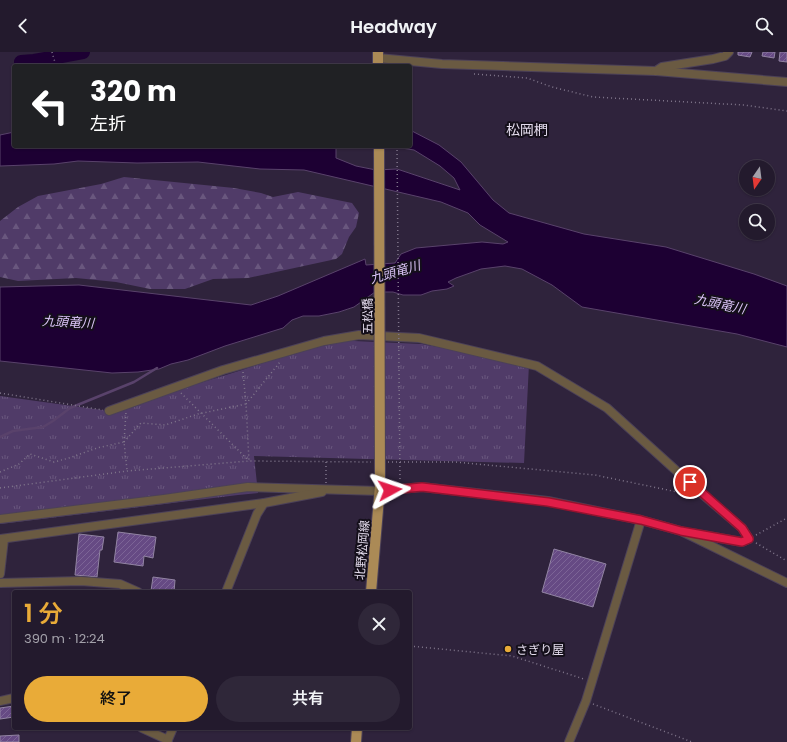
<!DOCTYPE html>
<html lang="ja">
<head>
<meta charset="utf-8">
<style>
  body { margin:0; font-family:Poppins,"Noto Sans JP",sans-serif; background:#2f2739; color:#f1f3f6; height:100vh; display:flex; flex-direction:column; font-size:15px; white-space:nowrap }
  * { box-sizing:border-box; margin:0 }
  p { font-size:13px; color:#a3a1aa }
  .icon { flex:none; width:22px; height:22px; fill:none; stroke:currentColor; stroke-width:2; stroke-linecap:round; stroke-linejoin:round }
  .map { position:relative; flex:1; overflow:hidden }
  .drawer { position:absolute; left:12px; top:538px; width:400px; height:140px; display:flex; flex-direction:column; background:#231a2d; border-radius:4px; box-shadow:0 1px 3px #0004,0 0 0 1px #403849 }
  .drawer>* { flex:none }
  .banner { position:absolute; left:12px; top:12px; width:400px; height:84px; border-radius:4px; box-shadow:0 1px 3px #0004,0 0 0 1px #403849; background:#202124; color:#fff; overflow:hidden }
  .needle { width:26px; rotate:194deg }
  .buttons { position:absolute; left:739px; top:108px; display:grid; gap:8px }
  .buttons a { display:grid; place-items:center; width:36px; height:36px; border-radius:50%; background:#231a2d; box-shadow:0 1px 3px #0004,0 0 0 1px #403849; font-size:20px }
  .pin { position:absolute; display:grid; place-items:center; width:34px; height:34px; color:#fff; margin:-17px; border:2px solid #fff; border-radius:50%; box-shadow:0 1px 4px #0007 }
  .me { position:absolute; width:44px; margin:-22px; rotate:85deg; stroke-linejoin:round; filter:drop-shadow(0 0 3px #0008) }
  .turn { display:flex; align-items:center; gap:14px; height:84px; padding:0 12px; font-size:18px }
  .turn .icon { width:52px; height:52px; stroke-width:2.5 }
  .turn b { display:block; font-size:28px; line-height:34px }
  .round { display:grid; place-items:center; flex:none; width:42px; height:42px; border-radius:21px; background:#2f2739 }
  .headline { display:flex; align-items:center; justify-content:space-between; height:68px; padding:0 12px }
  h1 { font-size:24px; font-weight:600; line-height:30px; color:#e9ab38 }
  .primary-button { display:flex; gap:8px; margin-top:auto; padding:8px 12px }
  .primary-button a { flex:1; height:46px; border-radius:24px; background:#e9ab38; color:#111; font-size:16px; font-weight:600; line-height:46px; text-align:center }
  .primary-button a+a { background:#2f2739; color:#f1f3f6 }
  header { display:flex; justify-content:space-between; align-items:center; height:52px; padding:0 12px; background:#231a2d; font-size:18px; font-weight:600 }
  .map>svg:first-child { display:block }
</style>
</head>
<body>
<header><svg class="icon" aria-label="back" viewBox="0 0 24 24"><path d="M15 5l-7 7 7 7"/></svg>Headway<svg class="icon" aria-label="search" viewBox="0 0 24 24"><circle cx="10" cy="10" r="6"/><path d="M15 15l6 6"/></svg></header>
<div class="map">
<svg width="787" height="690" viewBox="0 0 787 690">
  <defs>
    <pattern id="grass-tufts" width="24" height="20" patternUnits="userSpaceOnUse"><rect width="24" height="20" fill="#503b68"/><path d="M3 7l-1-3M5 7V3M7 7l1-3M15 17l-1-3M17 17v-4M19 17l1-3" fill="none" stroke="#69577e"/></pattern>
    <pattern id="forest-firs" width="22" height="20" patternUnits="userSpaceOnUse"><rect width="22" height="20" fill="#503b68"/><path d="M5 1l3.5 6h-7zM16 11l3.5 6h-7z" fill="#69577e"/></pattern>
    <pattern id="building-hatch" width="6" height="6" patternUnits="userSpaceOnUse"><rect width="6" height="6" fill="#664a84"/><path d="M-1 1l2-2M0 6l6-6M5 7l2-2" fill="none" stroke="#7c6496"/></pattern>
  </defs>
  <rect width="100%" height="100%" fill="#2f233c"/>
  <path fill="url(#grass-tufts)" d="M331 288 422 292 529 312 524 411 254 404 258 441 238 443 0 472V344L109 359 242 318Z"/>
  <path fill="url(#forest-firs)" d="M124 125 234 136 261 141 273 145 298 140 352 151 359 161 356 175 349 185 342 202 336 207 248 226 213 227 185 237H150L116 230 76 226 18 229 0 225V169L18 155 38 144 101 132Z"/>
  <path fill="#1d0033" stroke="#59426b" d="M410 78 439 93 461 110 493 148 509 161 584 182 666 195 754 222 787 234V295L737 282 582 255 552 233 522 217 505 214 481 217 456 226 448 230 454 234 447 237 432 239 421 243H403L393 240H375L354 255 339 260 319 264H303L292 268 283 276 225 294 188 308 171 312 159 317 138 320 112 321 0 309V235L79 233 251 253 278 244 365 207 366 213 395 211 401 202 416 196 482 190 503 192 508 190 480 173 468 161 441 150 304 118 260 117 198 110 137 111 78 109 54 112 0 114V83L14 80V94H336V106L356 114 376 118 397 117 460 138 454 126 440 114 414 98 389 94H410Z"/>
  <g fill="none" stroke-linecap="round" stroke-linejoin="round">
    <path stroke="#59426b" stroke-width="2.5" d="M0 385 13 379 43 375 53 369 70 356 134 330 157 316"/>
    <path stroke="#1d0033" stroke-width="14" d="M21 10 34 9 83 0"/>
  </g>
  <g fill="url(#building-hatch)" stroke="#9284a3">
    <path d="M738 0H752L750 5 738 3Z"/>
    <path d="M763 0H775L774 6 762 4Z"/>
    <path d="M780 0H787V10L779 9Z"/>
    <path d="M118 480 156 485 153 506 144 504 143 514 114 510Z"/>
    <path d="M79 482 104 485 102 498H100L97 525 75 523Z"/>
    <path d="M554 497 606 512 593 555 542 540Z"/>
    <path d="M153 525 175 528 174 540 151 539Z"/>
    <path d="M14 654V665L0 667V656Z"/>
    <path d="M19 683V690H0V684Z"/>
  </g>
  <g fill="none" stroke-linecap="round" stroke-linejoin="round">
    <g stroke="#4c4158" stroke-width="10">
      <g id="minor">
        <path d="M378 6 442 12 656 19 787 30"/>
        <path d="M656 19 662 15 713 7 725 4 729 0"/>
        <path d="M109 359 223 318 324 289 359 283 419 286 537 314 607 356 701 441 742 476 749 487 742 490 691 481"/>
        <path d="M0 467 164 447 248 435 380 439 422 435 548 449 641 468 681 479 787 531"/>
        <path d="M0 487 264 451"/>
        <path d="M0 522 4 487"/>
        <path d="M0 531 81 529 120 532 138 540"/>
        <path d="M226 540 257 462 264 451 322 440"/>
        <path d="M0 649 14 646"/>
        <path d="M142 676 168 688"/>
        <path d="M167 690 173 676"/>
        <path d="M569 690 586 649 641 468"/>
      </g>
    </g>
    <g stroke="#4c4158" stroke-width="12">
      <g id="major">
        <path d="M378 0V14"/>
        <path d="M371 540 380 434"/>
        <path d="M356 690 357 676"/>
      </g>
    </g>
    <g stroke="#81778c" stroke-width="1.5" stroke-dasharray="1 3" stroke-linecap="butt">
      <path d="M52 0 56 14"/>
      <path d="M474 22 527 26 552 35 593 45 744 53 787 59"/>
      <path d="M243 320 246 352"/>
      <path d="M0 341 103 358"/>
      <path d="M181 341 249 409"/>
      <path d="M246 352 280 310"/>
      <path d="M124 390 141 371 165 373 198 362 246 352 249 409"/>
      <path d="M124 390 126 360"/>
      <path d="M326 410V431"/>
      <path d="M388 410H455L595 423 692 443"/>
      <path d="M0 420 19 412 30 402 54 410 69 406 97 396 124 390 127 418"/>
      <path d="M0 436 127 419 249 409 371 410"/>
      <path d="M756 483 787 466"/>
      <path d="M756 491 787 509"/>
      <path d="M410 594 512 604 584 627"/>
      <path d="M593 652 692 690"/>
    </g>
    <use href="#minor" stroke="#6a5a42" stroke-width="8"/>
    <use href="#major" stroke="#ab8a56" stroke-width="10"/>
    <g stroke="#4c4158" stroke-width="12" stroke-linecap="butt">
      <path id="major-bridge" d="M379 94 380 434"/>
    </g>
    <path stroke="#81778c" stroke-width="1.5" stroke-dasharray="1 3" stroke-linecap="butt" d="M397 94 400 429"/>
    <use href="#major-bridge" stroke="#ab8a56" stroke-width="10"/>
  </g>
  <g fill="none" stroke-linecap="round" stroke-linejoin="round">
    <g stroke="#92132f" stroke-width="10">
      <path id="route" d="M390 438 422 435 548 450 641 468 681 479 742 490 749 487 742 476 690 430"/>
    </g>
    <use href="#route" stroke="#e11d48" stroke-width="7"/>
  </g>
  <circle fill="#e9ab38" stroke="#140f1a" stroke-width="1.5" cx="508" cy="597" r="4"/>
  <g text-anchor="middle" dominant-baseline="central" stroke-width="4" stroke-linejoin="round" paint-order="stroke">
    <g font-size="12" fill="#e4dced" stroke="#140f1a">
      <text transform="translate(367 264) rotate(-90)">五松橋</text>
      <text transform="translate(362 498) rotate(-85)">北野松岡線</text>
    </g>
    <g font-size="12" fill="#e4dced" stroke="#140f1a" text-anchor="start">
      <text x="516" y="597">さぎり屋</text>
    </g>
    <g font-size="13" font-style="italic" fill="#dcc5f9" stroke="#140f1a">
      <text transform="translate(395 220) rotate(-16)">九頭竜川</text>
      <text transform="translate(720 252) rotate(12)">九頭竜川</text>
      <text transform="translate(68 270) rotate(3)">九頭竜川</text>
    </g>
    <g font-size="14" fill="#e4dced" stroke="#140f1a">
      <text x="527" y="78">松岡椚</text>
    </g>
  </g>
</svg>
<div class="buttons">
<a><svg class="needle" viewBox="-14 -14 28 28"><path d="M0-13l5 13h-10z" fill="#e53935"/><path d="M0 13l5-13h-10z" fill="#a3a1aa"/></svg></a>
<a><svg class="icon" aria-label="search" viewBox="0 0 24 24"><circle cx="10" cy="10" r="6"/><path d="M15 15l6 6"/></svg></a>
</div>
<div class="pin" style="left:690px;top:430px;background:#d93025"><svg class="icon" aria-label="arrive" viewBox="0 0 24 24"><path d="M6 21V4h12l-3 4 3 4H6"/></svg></div>
<svg class="me" style="left:390px;top:438px" viewBox="-20 -20 40 40"><path d="M0-17L14 15 0 8-14 15z" fill="#e11d48" stroke="#fff" stroke-width="4"/></svg>
<div class="banner">
<div class="turn"><svg class="icon" aria-label="left" viewBox="0 0 24 24"><path d="M17 20v-9H6M10 6l-5 5 5 5"/></svg><div><b>320 m</b>左折</div></div>
</div>
<section class="drawer">
<div class="headline"><div><h1>1 分</h1><p>390 m · 12:24</p></div><a class="round"><svg class="icon" aria-label="close" viewBox="0 0 24 24"><path d="M6 6l12 12M18 6L6 18"/></svg></a></div>
<div class="primary-button"><a>終了</a><a>共有</a></div>
</section>
</div>
</body>
</html>
